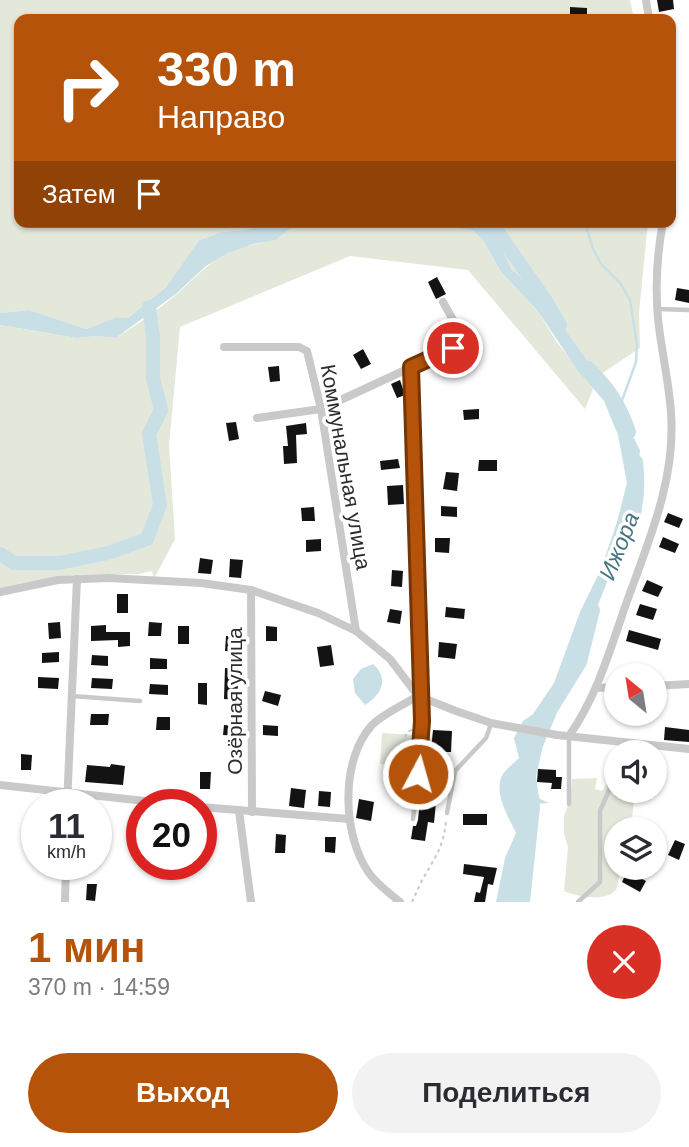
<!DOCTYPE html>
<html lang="ru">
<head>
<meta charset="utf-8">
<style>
  body { margin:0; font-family:Helvetica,sans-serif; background:#f2f2f3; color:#2b2b33; height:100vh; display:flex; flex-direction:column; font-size:26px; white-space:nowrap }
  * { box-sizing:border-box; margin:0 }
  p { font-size:23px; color:#7c7c81 }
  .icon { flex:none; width:38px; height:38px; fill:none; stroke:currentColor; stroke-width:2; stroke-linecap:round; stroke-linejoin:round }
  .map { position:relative; height:902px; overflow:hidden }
  .panel { display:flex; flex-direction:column; background:#fff; flex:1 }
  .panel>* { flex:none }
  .hud { position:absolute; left:14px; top:14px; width:662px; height:214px; border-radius:14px; box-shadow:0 2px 5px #0004; background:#b45309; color:#fff; overflow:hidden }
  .needle { width:46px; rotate:330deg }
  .fabs { position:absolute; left:604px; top:663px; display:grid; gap:14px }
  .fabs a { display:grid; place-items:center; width:63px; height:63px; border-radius:50%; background:#fff; box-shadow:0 2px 5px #0004; font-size:35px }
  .speed { position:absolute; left:21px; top:789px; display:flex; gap:14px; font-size:35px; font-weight:700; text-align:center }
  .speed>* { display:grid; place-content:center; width:91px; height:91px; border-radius:50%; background:#fff; box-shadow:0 2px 5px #0004; line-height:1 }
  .speed small { font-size:18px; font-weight:400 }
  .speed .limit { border:10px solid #d22; background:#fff; color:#111 }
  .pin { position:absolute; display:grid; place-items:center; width:60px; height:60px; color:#fff; margin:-30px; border:4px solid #fff; border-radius:50%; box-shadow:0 2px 7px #0007 }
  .me { position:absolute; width:77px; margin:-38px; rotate:6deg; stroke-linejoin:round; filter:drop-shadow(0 0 5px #0008) }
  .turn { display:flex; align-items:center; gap:24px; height:147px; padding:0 28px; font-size:32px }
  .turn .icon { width:91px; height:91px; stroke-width:2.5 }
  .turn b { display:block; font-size:49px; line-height:60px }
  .then { display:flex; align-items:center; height:66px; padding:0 28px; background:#0003; gap:14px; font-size:26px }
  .round { display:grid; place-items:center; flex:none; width:74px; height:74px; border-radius:37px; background:#f2f2f3 }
  .headline { display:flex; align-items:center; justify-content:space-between; height:119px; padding:0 28px }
  h1 { font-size:42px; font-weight:700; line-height:52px; color:#b45309 }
  .primary-button { display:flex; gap:14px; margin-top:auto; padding:14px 28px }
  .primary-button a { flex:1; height:80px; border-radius:42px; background:#b45309; color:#fff; font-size:28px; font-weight:700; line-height:80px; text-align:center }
  .primary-button a+a { background:#f2f2f3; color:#2b2b33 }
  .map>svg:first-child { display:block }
</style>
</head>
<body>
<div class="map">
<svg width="689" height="902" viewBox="0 0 689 902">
  <rect width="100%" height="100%" fill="#fff"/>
  <g fill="#e4e8db">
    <path d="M0 0H630L634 19H19V222H273L246 230 222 232 199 240 166 287 128 318H114L86 329 29 310 0 313Z"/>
    <path d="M298 222H426L431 227 439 222 446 227 472 230 483 240 501 272 537 310 556 341 593 389 585 409 468 270 350 256 180 327 169 446 175 539 154 579 152 571 139 574 73 575 0 589V325L77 338 96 336 116 338C137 325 159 309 178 293 194 279 206 265 224 255 249 241 279 245 298 222Z"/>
    <path d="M480 222H648L639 313 640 348 598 376 552 311 539 295 511 268 494 232Z"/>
    <path d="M382 733 413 735 410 766 380 764Z"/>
    <path d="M611 777H616V791H635L631 829 616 830V868H622C618 874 619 883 616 890 605 902 579 897 564 891L568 847 564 834V816L570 800 572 779 597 778 595 789 602 791Z"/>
  </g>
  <g fill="#c9dfe6">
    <path d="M273 222 298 224 275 240 253 244 228 253 206 266 177 293 116 338 96 336 77 338 0 325V313L29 310 86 329 114 318H128L166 287 199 240 222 232 246 230Z"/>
    <path d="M439 222H480L494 232 511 268 539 295 552 311 609 391 640 450 634 515 587 632 581 656 565 689 557 696 529 748C534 766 532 782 540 799L549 803 534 804 529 808 527 822 530 833 525 848 528 895 522 898 521 902H496L505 858 516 833C509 818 492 791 503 774 507 768 514 763 519 758L514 738 523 721 533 714 554 683 580 612 601 569 617 522 627 483 618 435 604 401 578 371 537 310 501 272 483 240 472 230 446 227Z"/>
    <path d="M373 664C390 679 381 695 365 705L355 693 353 679 361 669Z"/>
  </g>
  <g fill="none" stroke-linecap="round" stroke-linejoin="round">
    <path stroke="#c9dfe6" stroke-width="2.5" d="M585 222 593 249 601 264 620 283 630 300 637 344 636 362 620 406"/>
    <g stroke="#c9dfe6" stroke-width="14">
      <path d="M485 222 495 228 546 301 560 325"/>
      <path d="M588 368C608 387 620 405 629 432"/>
      <path d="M0 554 14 563H59L108 553 147 539 160 505 149 434 161 410 153 378V337L149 307"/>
      <path d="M614 562C632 524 641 506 636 462"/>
      <path d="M523 902 533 807 529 776 536 745 551 709 580 662 593 610"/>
    </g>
  </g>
  <g fill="#131313">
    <path d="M657 0H673L674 9 659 12Z"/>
    <path d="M570 7 587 8V19H570Z"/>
    <path d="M437 277 446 294 436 299 428 282Z"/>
    <path d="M677 288 689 290V303L675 300Z"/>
    <path d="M363 349 371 364 361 369 353 355Z"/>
    <path d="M279 366 280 381 270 382 268 367Z"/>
    <path d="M400 380 405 395 397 398 391 384Z"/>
    <path d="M479 409V419L464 420 463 410Z"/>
    <path d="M236 422 239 439 229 441 226 423Z"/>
    <path d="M306 423 307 434 296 435 297 463 284 464 283 446H288L286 426Z"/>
    <path d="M398 459 400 468 381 470 380 461Z"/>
    <path d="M479 460H497V471H478Z"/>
    <path d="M446 472 459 473 457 491 443 489Z"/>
    <path d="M403 485 404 504 388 505 387 486Z"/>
    <path d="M441 506 457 507V517L441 516Z"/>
    <path d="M314 507 315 521H302L301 508Z"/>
    <path d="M668 513 683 519 679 528 664 522Z"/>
    <path d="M663 537 679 544 675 553 659 547Z"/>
    <path d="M435 538H450L449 553 435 552Z"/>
    <path d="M321 539V551L306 552V540Z"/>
    <path d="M200 558 213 560 211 574 198 573Z"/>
    <path d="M230 559 243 560 241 578 229 577Z"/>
    <path d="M392 570 403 571 402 587 391 586Z"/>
    <path d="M647 580 663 587 658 597 642 591Z"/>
    <rect x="117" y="594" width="11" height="19"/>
    <path d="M640 604 657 609 653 620 636 615Z"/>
    <path d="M446 607 465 609 464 619 445 617Z"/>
    <path d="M390 609 402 611 400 624 387 622Z"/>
    <path d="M60 622 61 638 49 639 48 623Z"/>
    <path d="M149 622 162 623 161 636H148Z"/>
    <path d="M106 625V632H130V646L118 647V640L91 641V626Z"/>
    <rect x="178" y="626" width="11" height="18"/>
    <path d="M266 626 277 627V641H266Z"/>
    <path d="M629 630 661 639 658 650 626 641Z"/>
    <path d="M226 636 239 637 237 652 225 651Z"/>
    <path d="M439 642 457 644 455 659 438 657Z"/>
    <path d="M331 645 334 665 320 667 317 647Z"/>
    <path d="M59 652V662L42 663V653Z"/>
    <path d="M92 655 108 656V666L91 665Z"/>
    <path d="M150 658 167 659V669H150Z"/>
    <path d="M225 668 239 669 237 700 224 699Z"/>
    <path d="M38 677 59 678 58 689 38 688Z"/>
    <path d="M92 678 113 679 112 689 91 688Z"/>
    <path d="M198 683H207V705L198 704Z"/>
    <path d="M150 684 168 685V695L149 694Z"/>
    <path d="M265 691 281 695 278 706 262 701Z"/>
    <path d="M91 714H109L108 725H90Z"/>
    <path d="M157 717H170V730H156Z"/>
    <path d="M224 725 240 726 239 736 223 735Z"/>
    <path d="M263 725 278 726V736L263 735Z"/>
    <path d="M665 727 689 730V742L664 740Z"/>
    <path d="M433 730 452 731 451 752H445L443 775 426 773 427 760H430Z"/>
    <path d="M21 754 32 755 31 770H21Z"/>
    <path d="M111 764 125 766 123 785 85 782 87 765 110 767Z"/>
    <path d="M538 769 556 770V777H562L561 789H551L552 783 537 782Z"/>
    <path d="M200 772H211L210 789H200Z"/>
    <path d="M291 788 306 790 304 808 289 806Z"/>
    <path d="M319 791 331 792 330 807 318 806Z"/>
    <path d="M421 791 437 792 434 823 428 822 425 841 411 839 413 826H416L418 820Z"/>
    <path d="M359 799 374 802 371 821 356 818Z"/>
    <rect x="463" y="814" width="24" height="11"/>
    <path d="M276 834 286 835 285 853H275Z"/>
    <path d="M325 837H336L335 853 325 852Z"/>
    <path d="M675 840 685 844 679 860 668 855Z"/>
    <path d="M464 864 497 868 493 885 488 884 485 902H474L476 892 480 893 484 877 463 874Z"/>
    <path d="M627 871 646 881 640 892 622 882Z"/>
    <path d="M87 884H97L95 901 86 900Z"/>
  </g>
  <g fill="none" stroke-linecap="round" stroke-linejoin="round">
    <g stroke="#c9c9c9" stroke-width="2" stroke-dasharray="3.5 3.5" stroke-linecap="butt">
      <path d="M405 737 407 732 414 729"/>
      <path d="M426 775 448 779"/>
      <path d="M412 902C416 894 419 885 424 877 436 856 444 845 446 821"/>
    </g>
    <g stroke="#c9c9c9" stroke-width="4.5">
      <path d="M658 309 689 310"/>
      <path d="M72 696 140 701"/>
      <path d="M624 752 625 743"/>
      <path d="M569 804V736"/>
      <path d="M447 813 455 771 486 738 491 724"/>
      <path d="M413 819 422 745 421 701"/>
      <path d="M578 902 600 882V811L616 774"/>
    </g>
    <g stroke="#c9c9c9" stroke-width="8">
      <path d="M646 0 649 19"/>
      <path d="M224 347H299L307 351 321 409 356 631"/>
      <path d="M411 367 421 701"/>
      <path d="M257 418 321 409 453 348 461 341 462 336 443 302"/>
      <path d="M251 590 252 812"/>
      <path d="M0 592 58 580 109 578 201 583 251 590 318 613 356 631 390 659 418 696 456 711 491 723 557 735 689 749"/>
      <path d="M654 686 689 684"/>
      <path d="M597 688 616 687"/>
      <path d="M569 736C597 696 610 650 626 604 648 542 676 481 671 413 669 381 661 350 658 318 655 286 657 254 663 222"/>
      <path d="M0 785 181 805"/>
      <path d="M67 805 77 579"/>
      <path d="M201 807 349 819"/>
      <path d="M239 811 251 902"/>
      <path d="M65 902 66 864"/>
      <path d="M400 902C389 893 377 884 369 873 342 835 340 760 372 725 384 713 403 705 418 696"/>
    </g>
  </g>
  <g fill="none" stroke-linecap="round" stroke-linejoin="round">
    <g stroke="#753606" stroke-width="18">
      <path id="route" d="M418 774 422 721 411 367 453 348"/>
    </g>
    <use href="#route" stroke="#b45309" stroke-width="12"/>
  </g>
  <g text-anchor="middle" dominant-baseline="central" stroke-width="7" stroke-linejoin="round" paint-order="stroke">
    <g font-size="21" fill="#2c2c2c" stroke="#fff">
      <text transform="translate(346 467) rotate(80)">Коммунальная улица</text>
      <text transform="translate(234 701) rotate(-90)">Озёрная улица</text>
    </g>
    <g font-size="23" font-style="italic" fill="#447584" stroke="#fff">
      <text transform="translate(619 546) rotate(-68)">Ижора</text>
    </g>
  </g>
</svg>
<div class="fabs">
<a><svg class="needle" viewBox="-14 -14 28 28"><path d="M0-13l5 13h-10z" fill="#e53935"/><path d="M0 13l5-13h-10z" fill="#7c7c81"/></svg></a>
<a><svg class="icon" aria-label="sound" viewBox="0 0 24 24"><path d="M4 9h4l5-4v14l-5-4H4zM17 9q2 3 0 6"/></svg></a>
<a><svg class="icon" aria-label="layers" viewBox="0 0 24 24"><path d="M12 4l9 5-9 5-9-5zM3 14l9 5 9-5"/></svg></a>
</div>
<div class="speed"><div>11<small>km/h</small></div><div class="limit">20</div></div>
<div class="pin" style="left:453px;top:348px;background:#d93025"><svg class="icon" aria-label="arrive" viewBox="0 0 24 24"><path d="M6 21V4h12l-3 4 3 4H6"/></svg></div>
<svg class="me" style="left:418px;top:774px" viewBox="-20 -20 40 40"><circle r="17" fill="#b45309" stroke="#fff" stroke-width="3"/><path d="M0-11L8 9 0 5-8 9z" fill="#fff"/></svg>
<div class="hud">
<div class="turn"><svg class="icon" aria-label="right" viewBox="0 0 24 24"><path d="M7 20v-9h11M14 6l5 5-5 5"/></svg><div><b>330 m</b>Направо</div></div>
<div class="then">Затем<svg class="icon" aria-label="arrive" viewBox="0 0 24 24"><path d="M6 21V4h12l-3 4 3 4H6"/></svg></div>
</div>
</div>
<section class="panel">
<div class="headline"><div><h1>1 мин</h1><p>370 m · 14:59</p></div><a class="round" style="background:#d93025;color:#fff"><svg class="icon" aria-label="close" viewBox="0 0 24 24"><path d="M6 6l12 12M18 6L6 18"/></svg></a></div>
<div class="primary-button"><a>Выход</a><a>Поделиться</a></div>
</section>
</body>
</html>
